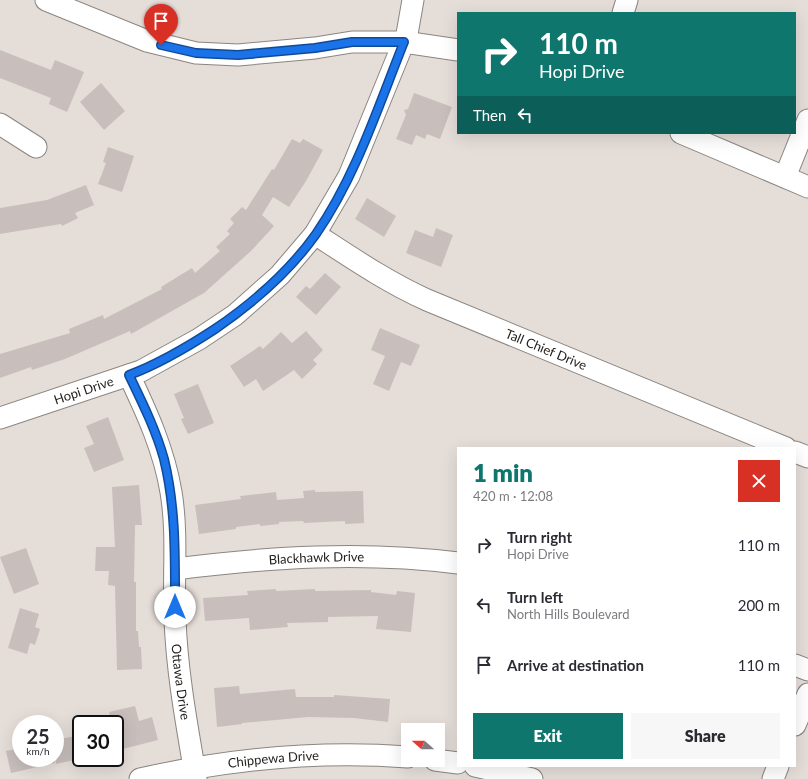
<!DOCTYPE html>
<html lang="en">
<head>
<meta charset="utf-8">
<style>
  body { margin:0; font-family:Lato,sans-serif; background:#f7f7f7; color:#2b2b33; height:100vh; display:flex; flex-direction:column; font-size:15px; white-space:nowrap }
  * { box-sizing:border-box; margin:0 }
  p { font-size:13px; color:#7c7c81 }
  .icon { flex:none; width:22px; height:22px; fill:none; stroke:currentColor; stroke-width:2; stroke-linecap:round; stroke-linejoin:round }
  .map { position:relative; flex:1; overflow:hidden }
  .panel { position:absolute; left:457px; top:447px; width:339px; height:320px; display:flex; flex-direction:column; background:#fff; border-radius:0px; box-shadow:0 4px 16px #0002 }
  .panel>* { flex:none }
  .guide { position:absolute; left:457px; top:12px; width:339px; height:122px; border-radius:0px; box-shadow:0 4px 16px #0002; background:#0f766e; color:#fff; overflow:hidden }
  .needle { width:26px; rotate:291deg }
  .tools { position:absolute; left:401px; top:723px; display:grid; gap:8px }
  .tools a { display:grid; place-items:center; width:44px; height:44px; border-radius:0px; background:#fff; box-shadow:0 4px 16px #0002; font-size:20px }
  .speed { position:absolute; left:12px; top:715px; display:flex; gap:8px; font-size:20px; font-weight:700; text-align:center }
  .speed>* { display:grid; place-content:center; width:52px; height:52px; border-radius:50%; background:#fff; box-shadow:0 4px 16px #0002; line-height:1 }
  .speed small { font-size:10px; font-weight:400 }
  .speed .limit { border:2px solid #111; border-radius:6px; background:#fff; color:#111 }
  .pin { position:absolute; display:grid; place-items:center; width:34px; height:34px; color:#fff; margin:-41px -17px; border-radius:50% 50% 50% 0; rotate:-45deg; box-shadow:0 0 4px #0007 }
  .pin .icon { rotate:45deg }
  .me { position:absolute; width:44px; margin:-22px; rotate:0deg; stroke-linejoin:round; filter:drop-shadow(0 0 3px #0008) }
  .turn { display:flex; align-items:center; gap:14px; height:84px; padding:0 16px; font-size:18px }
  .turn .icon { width:52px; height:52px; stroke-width:2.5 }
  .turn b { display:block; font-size:28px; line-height:34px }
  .then { display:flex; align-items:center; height:38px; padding:0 16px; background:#0003; gap:8px; font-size:15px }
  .round { display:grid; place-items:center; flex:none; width:42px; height:42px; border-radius:0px; background:#f7f7f7 }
  .headline { display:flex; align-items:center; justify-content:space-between; height:68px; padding:0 16px }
  h1 { font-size:24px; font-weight:800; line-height:30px; color:#0f766e }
  .primary-button { display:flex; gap:8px; margin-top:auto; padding:8px 16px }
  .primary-button a { flex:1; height:46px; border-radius:0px; background:#0f766e; color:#fff; font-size:16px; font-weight:800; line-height:46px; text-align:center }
  .primary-button a+a { background:#f7f7f7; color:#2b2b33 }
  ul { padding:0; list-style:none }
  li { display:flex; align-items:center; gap:12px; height:60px; padding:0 16px }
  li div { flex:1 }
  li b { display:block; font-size:15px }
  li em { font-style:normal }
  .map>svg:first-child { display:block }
</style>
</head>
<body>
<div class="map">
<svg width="808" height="779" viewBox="0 0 808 779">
  <rect width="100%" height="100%" fill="#e5ddd8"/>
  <g fill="#c8bfbd">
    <path d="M0 50 51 70 55 60 84 72 67 112 49 104 51 98 0 78Z"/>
    <path d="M101 83 125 111 104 130 80 102Z"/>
    <path d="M414 93 452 107 440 139 427 134 425 139 416 135 412 145 396 139 406 115 404 110 408 109Z"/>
    <path d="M292 139 300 143 303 139 323 150 306 181 289 207 273 197 262 215 274 226 251 251 204 293 131 334 130 331 65 359 32 370 31 367 0 378V354L70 333 69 329 103 315 104 319 162 289 161 287 192 268 195 273 220 251 216 247 230 234 227 231 234 223 230 219 242 207 246 210 272 169 274 170Z"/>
    <path d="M108 147 134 156 122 192 98 184 106 163 103 162Z"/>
    <path d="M86 185 94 205 75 213 78 218 62 226 61 224 0 234V208L47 200Z"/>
    <path d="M367 198 396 216 384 237 355 219Z"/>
    <path d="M436 228 453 235 441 267 406 253 415 230 433 237Z"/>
    <path d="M325 273 341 287 316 315 296 297 306 286 310 289Z"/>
    <path d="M380 328 420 345 411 366 401 362 389 391 373 384 385 356 371 350Z"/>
    <path d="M306 331 323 350 313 360 317 364 302 379 294 370 263 391 256 379 244 387 230 366 260 346 263 349 281 332 292 343Z"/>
    <path d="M198 384 214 423 188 434 181 419 184 418 174 394Z"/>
    <path d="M108 417 124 460 94 472 84 448 94 444 86 426Z"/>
    <path d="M139 485 142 525H135L134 582H136V631H138L139 647H141L142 669 117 670 115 586 108 585 109 571H95L96 547H115L112 487Z"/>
    <path d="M315 490V492L363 491 364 523 345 524V521L304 523 303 521 279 522V524L260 526V524L236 527V529L199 534 195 505 241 499 240 496 276 492 277 500 304 498 303 491Z"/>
    <path d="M26 548 39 584 14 594 0 557Z"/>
    <path d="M276 589V591L315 589V591L371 590V592L396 595 397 591 415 593 411 632 376 629 378 616 328 617V622L287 623 288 627 250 630 249 618 205 621 203 598 248 595 247 591Z"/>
    <path d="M20 608 39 614 35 627 40 629 35 645 30 643 27 654 8 648Z"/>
    <path d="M239 686 240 694 295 689 296 697H334V695L390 699 388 722 354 718 308 717 242 723V724L217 727 214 688Z"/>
    <path d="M135 706 139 721 152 717 158 740 115 751V724H112L109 712Z"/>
    <path d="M81 735V755L79 756V759L56 764 55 740Z"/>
    <path d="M21 748V758H55V763L11 773 6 751Z"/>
  </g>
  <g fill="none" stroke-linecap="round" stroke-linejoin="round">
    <g stroke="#8b8580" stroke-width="23">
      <g id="minor">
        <path d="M46 0 147 41 196 53 238 55 315 48 352 42H404L458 50"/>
        <path d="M623 13 627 0"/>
        <path d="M0 124 36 147"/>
        <path d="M681 133 808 187"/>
        <path d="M785 177 808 120"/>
        <path id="s1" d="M315 234C352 258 387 282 427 300L786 448"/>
        <path id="s2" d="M129 375C147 413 164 450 171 492 178 534 173 577 175 619 177 673 187 726 196 779"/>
        <path id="s3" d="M0 418 141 371 199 339 235 315 280 275 315 234 349 176 407 34 413 0"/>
        <path d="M795 452 808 457"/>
        <path id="s4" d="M175 569C269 557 363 551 458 563"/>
        <path d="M795 665 808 670"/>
        <path d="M795 725 808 694"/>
        <path d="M435 760 458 763"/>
        <path d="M475 766 532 779"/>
        <path id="s5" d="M140 779C229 759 317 750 408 757"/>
        <path d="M773 779 778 766"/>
      </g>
    </g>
    <use href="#minor" stroke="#fff" stroke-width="21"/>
  </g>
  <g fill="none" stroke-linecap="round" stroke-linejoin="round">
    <g stroke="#114b97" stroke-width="10">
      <path id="route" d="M161 45 196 53 238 55 315 48 352 42H404C378 107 356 176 316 234 289 272 253 303 215 329 189 346 159 364 129 375 142 402 156 430 164 459 176 508 175 557 175 607"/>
    </g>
    <use href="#route" stroke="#1a73e8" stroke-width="7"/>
  </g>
  <g text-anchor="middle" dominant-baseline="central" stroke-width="4" stroke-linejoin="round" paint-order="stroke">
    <g font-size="13" fill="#201d1b" stroke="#e5ddd8">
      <text stroke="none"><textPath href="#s1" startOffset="259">Tall Chief Drive</textPath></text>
      <text stroke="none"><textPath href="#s3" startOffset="88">Hopi Drive</textPath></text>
      <text stroke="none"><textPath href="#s4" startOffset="142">Blackhawk Drive</textPath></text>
      <text stroke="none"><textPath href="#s2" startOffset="315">Ottawa Drive</textPath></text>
      <text stroke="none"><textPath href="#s5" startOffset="135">Chippewa Drive</textPath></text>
    </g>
  </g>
</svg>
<div class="tools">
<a><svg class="needle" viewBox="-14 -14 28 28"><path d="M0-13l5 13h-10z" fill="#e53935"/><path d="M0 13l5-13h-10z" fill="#7c7c81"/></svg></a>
</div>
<div class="speed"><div>25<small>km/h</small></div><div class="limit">30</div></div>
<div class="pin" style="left:161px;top:45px;background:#d93025"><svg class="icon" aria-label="arrive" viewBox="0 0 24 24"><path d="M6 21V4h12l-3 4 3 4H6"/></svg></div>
<svg class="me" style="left:175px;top:607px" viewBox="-20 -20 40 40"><circle r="19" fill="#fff"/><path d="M0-13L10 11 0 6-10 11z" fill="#1a73e8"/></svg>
<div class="guide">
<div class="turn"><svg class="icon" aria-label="right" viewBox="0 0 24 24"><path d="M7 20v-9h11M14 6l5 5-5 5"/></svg><div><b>110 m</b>Hopi Drive</div></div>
<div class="then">Then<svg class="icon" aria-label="left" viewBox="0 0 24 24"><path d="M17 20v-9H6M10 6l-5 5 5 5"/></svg></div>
</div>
<section class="panel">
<div class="headline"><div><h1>1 min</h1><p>420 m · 12:08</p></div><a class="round" style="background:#d93025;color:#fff"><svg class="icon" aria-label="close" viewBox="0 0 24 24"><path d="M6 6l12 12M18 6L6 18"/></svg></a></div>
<ul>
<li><svg class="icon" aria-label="right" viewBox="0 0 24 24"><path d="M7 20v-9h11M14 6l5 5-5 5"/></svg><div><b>Turn right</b><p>Hopi Drive</p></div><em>110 m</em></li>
<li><svg class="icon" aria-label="left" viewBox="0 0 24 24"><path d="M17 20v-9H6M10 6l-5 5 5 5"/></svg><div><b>Turn left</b><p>North Hills Boulevard</p></div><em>200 m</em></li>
<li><svg class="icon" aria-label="arrive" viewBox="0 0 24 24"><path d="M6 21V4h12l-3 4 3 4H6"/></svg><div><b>Arrive at destination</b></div><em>110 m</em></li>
</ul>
<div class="primary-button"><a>Exit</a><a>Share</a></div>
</section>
</div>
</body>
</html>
